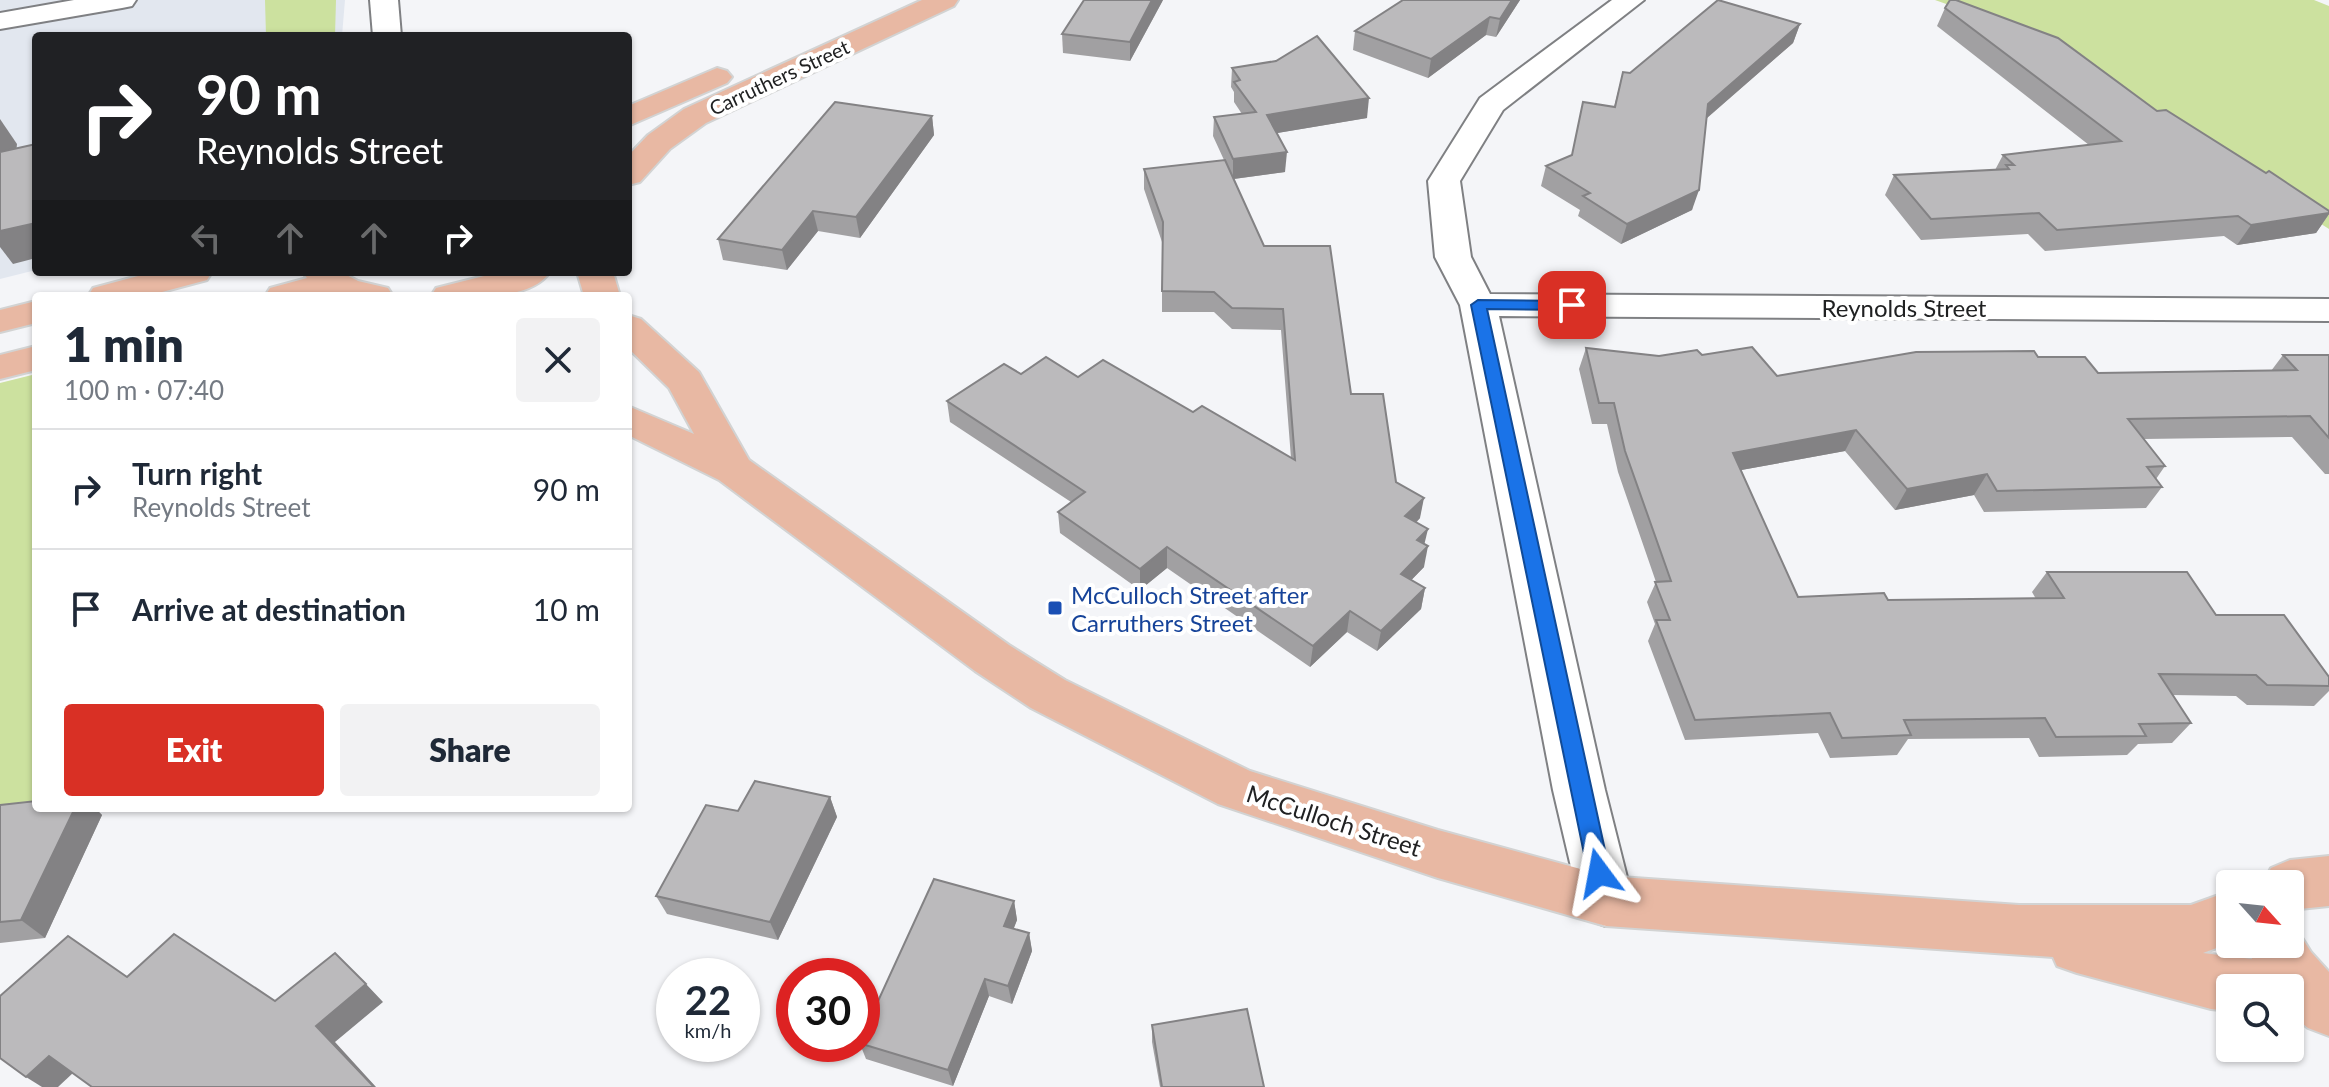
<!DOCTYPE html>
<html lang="en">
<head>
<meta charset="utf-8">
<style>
  body { margin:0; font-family:Lato,sans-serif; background:#f2f2f3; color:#1f2937; height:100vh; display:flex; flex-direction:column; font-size:30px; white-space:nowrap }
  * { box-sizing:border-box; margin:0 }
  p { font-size:26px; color:#747a83 }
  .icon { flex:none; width:44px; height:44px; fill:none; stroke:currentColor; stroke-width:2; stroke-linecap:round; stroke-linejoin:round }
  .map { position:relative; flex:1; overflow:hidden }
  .panel { position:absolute; left:32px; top:292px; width:600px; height:520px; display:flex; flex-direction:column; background:#fff; border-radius:8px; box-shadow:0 2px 6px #0004 }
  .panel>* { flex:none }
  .hud { position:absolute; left:32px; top:32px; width:600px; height:244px; border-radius:8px; box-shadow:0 2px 6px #0004; background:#202124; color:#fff; overflow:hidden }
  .needle { width:52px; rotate:117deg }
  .fabs { position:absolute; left:2216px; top:870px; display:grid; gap:16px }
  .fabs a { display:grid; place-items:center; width:88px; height:88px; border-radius:8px; background:#fff; box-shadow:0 2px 6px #0004; font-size:40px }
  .speed { position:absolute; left:656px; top:958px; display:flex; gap:16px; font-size:40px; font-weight:700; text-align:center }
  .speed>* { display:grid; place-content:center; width:104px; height:104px; border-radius:50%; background:#fff; box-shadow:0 2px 6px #0004; line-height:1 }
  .speed small { font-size:20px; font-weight:400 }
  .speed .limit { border:12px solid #d22; background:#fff; color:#111 }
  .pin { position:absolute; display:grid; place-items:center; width:68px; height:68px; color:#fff; margin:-34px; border-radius:16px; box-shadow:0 4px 12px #0006 }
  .me { position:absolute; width:88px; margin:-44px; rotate:347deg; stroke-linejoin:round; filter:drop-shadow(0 0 6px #0008) }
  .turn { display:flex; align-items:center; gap:28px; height:168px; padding:0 32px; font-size:36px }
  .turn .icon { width:104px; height:104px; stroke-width:2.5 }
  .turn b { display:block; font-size:56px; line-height:68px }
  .lanes { display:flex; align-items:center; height:76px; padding:0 32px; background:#0003; justify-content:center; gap:40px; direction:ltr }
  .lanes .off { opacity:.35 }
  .round { display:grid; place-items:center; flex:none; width:84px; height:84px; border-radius:8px; background:#f2f2f3 }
  .head { display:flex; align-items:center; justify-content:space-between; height:136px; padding:0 32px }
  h1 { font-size:48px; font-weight:800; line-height:60px }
  .button { display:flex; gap:16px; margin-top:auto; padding:16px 32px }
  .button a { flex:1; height:92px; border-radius:8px; background:#d93025; color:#fff; font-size:32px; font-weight:800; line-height:92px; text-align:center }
  .button a+a { background:#f2f2f3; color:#1f2937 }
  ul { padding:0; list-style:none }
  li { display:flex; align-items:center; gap:24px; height:120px; padding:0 32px; border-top:2px solid #e0e1e3 }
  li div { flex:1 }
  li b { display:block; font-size:30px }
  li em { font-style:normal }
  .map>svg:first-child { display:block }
</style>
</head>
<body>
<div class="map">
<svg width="2329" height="1087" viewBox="0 0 2329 1087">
  <rect width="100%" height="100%" fill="#f4f5f8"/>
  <path fill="#e2e7ef" d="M0 0H345L342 36H36V270L0 279Z"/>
  <g fill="#cce19f">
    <path d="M265 0H336L335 36H266Z"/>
    <path d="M1935 0H2314L2329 6V229L2019 30Z"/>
    <path d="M36 374V801L0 827V383Z"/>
  </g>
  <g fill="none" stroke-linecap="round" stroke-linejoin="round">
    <g stroke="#7f8083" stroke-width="4">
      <g id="minor">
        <path d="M74 0H136L132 6 122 8 0 29V13Z"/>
        <path d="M370 0H398L401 36H373Z"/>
        <path d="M1612 0H1644L1503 110 1460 181 1471 257 1490 294 2329 299V321L1499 316 1605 790 1633 901 1625 919 1606 926 1587 919 1579 901 1553 790 1460 305 1435 257 1428 181 1480 98Z"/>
      </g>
    </g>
    <g stroke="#d2d3d3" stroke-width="4">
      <g id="major">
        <path d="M922 0H958L954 6 706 123 670 149 640 182 628 185V156L648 135 684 109Z"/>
        <path d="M717 68 727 71 732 77 727 83 628 126V106Z"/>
        <path d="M153 272H212L207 280 147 296H88L93 288Z"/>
        <path d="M302 272H341L358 281 388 288 393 296H265L270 288 307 278Z"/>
        <path d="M500 272H550C529 303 464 296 431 296L436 288Z"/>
        <path d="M577 272H613L620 296H584Z"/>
        <path d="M36 301V323L0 332V310Z"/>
        <path d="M628 315 641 319 699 372 749 460 1009 645 1065 680 1250 771 1438 830 1606 876 2019 905H2191L2230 891V943L2203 953 2252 959 2246 944H2290V924L2294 925 2311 952 2329 972V1036L2308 1028 2290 1013V988H2230V1011L2211 1009 2077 973 2057 966 2053 957 1606 926 1438 878 1218 804 1031 708 975 671 719 480 628 435V406L694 434 669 388 628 348Z"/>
        <path d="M36 346V370L0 379V355Z"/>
        <path d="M2329 856V906L2290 910V884H2263L2271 868 2290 860Z"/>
      </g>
    </g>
    <use href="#minor" fill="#fff" fill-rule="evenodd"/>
    <use href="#major" fill="#e8b8a3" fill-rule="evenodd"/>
  </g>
  <g fill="#a1a0a2">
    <path d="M1163 0 1130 61 1063 53 1062 34Z"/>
    <path d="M1403 0H1520L1496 37 1486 35 1428 78 1353 50 1355 31Z"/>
    <path d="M1945 8 2157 111 2329 211V214L2316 233 2237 245 2224 236 2045 251 2028 234 1921 240 1885 195 1894 175 1995 170 2003 155 2089 145 1937 26Z"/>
    <path d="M1800 24 1793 43 1706 119 1692 210 1621 244 1578 216 1580 210 1541 186 1546 166 1571 155 1614 107 1623 72 1630 73Z"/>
    <path d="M1232 68 1367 118 1277 133 1285 172 1234 179 1264 246 1351 394 1396 482 1420 518 1416 523 1424 544V567L1411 580 1425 588 1421 609 1377 651 1347 632 1310 667 1167 568 1140 590 1060 533 1058 512 1071 502 950 422 947 401 1021 374 1078 377 1193 412 1291 458 1281 330 1232 329 1214 312H1162V242L1144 189V169L1224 160 1213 136 1214 117 1242 114 1234 102V92L1231 87Z"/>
    <path d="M932 116 934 135 860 238 818 231 787 270 723 260 718 239Z"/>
    <path d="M1586 348 1659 356 1702 355 1777 376 2038 357 2098 373 2271 371 2283 355H2329V474H2325L2292 437 2144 439 2165 466 2156 479 2162 487 2146 508 1984 512 1974 495 1895 510 1845 451 1741 470 1798 597 1888 600 2036 599 2032 592 2047 572 2216 615 2329 677V691L2314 706 2247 705 2236 696 2172 695 2191 723 2172 743 2138 744 2127 755 2039 757 2029 738 1908 739 1897 755 1830 758 1818 733 1685 740 1648 641 1655 624 1647 602 1656 582 1618 472 1607 424H1592L1579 369Z"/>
    <path d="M830 797 837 817 778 940 667 914 656 896 738 811Z"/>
    <path d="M0 805 36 808H95L102 815 45 938 0 943Z"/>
    <path d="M1014 901 1017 920 1013 929 1029 933 1032 951 1012 1004 989 996 953 1086 866 1059 860 1044H862Z"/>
    <path d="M1152 1025 1264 1087H1160L1152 1042Z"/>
  </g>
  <g fill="#838284">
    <path d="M1152 0H1163L1130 61V42Z"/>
    <path d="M1512 0H1520L1496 37 1500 19Z"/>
    <path d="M1490 17 1486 35 1428 78 1431 59Z"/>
    <path d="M1800 24 1793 43 1701 123 1708 104Z"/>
    <path d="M1369 98 1367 118 1266 135 1267 115Z"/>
    <path d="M932 116 934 135 860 238 856 217Z"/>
    <path d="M0 119 17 144 13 183 0 165Z"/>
    <path d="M1287 152 1285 172 1233 179V159Z"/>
    <path d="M1699 190 1692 210 1621 244 1627 224Z"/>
    <path d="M813 211 818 231 787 270 782 250Z"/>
    <path d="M0 212 36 223V258L13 264 0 247Z"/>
    <path d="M2329 213V214L2316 233 2237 245 2251 225Z"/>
    <path d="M1856 430 1845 451 1725 473 1733 453Z"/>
    <path d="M1987 474 1974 495 1895 510 1907 489Z"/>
    <path d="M1424 498 1420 518 1401 537 1405 516Z"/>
    <path d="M1428 529 1423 550 1417 540Z"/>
    <path d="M1428 546 1424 567 1397 595 1401 574Z"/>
    <path d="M1167 547V568L1140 590V569Z"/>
    <path d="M1425 588 1421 609 1377 651 1381 631Z"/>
    <path d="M1350 611 1347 632 1310 667 1313 646Z"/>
    <path d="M830 797 837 817 778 940 770 922Z"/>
    <path d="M75 808H95L102 815 45 938 21 920Z"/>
    <path d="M1014 901 1017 920 1008 944 1004 926Z"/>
    <path d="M1029 933 1032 951 1012 1004 1008 986Z"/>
    <path d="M985 979 989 996 953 1086 948 1070Z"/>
    <path d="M366 984 383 1002 335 1042 376 1087H374L316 1026Z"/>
    <path d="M49 1056 74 1072 58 1087H42L26 1077Z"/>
  </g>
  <g fill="#bbbabc" stroke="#838284" stroke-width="2">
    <path d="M1084 0H1152L1130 42 1062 34Z"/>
    <path d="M1403 0H1512L1500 19 1490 17 1431 59 1355 31Z"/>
    <path d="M1718 0 1800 24 1708 104 1699 190 1627 224 1583 196 1590 193 1546 166 1572 155 1583 102 1615 107 1623 72 1630 73Z"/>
    <path d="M1950 0H1956L2058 38 2157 111 2166 110 2266 173 2269 171 2329 211V213L2251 225 2238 216 2057 230 2039 213 1931 219 1894 175 2009 169 2006 165H2014L2003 155 2121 141 1945 8Z"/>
    <path d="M1317 36 1369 98 1267 115 1287 152 1233 159 1214 117 1256 112 1234 82 1240 80 1232 68 1276 61Z"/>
    <path d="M835 102 932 116 856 217 813 211 782 250 718 239Z"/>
    <path d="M36 144V223L0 231V152Z"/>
    <path d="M1225 160 1264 246H1330L1351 394H1383L1396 482 1424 498 1405 516 1428 529 1417 540 1428 546 1401 574 1425 588 1381 631 1350 611 1313 646 1167 547 1140 569 1058 512 1085 492 947 401 1004 364 1021 374 1046 357 1078 377 1103 360 1193 412 1202 406 1295 460 1283 309 1232 308 1214 292 1162 291 1163 222 1144 169Z"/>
    <path d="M1752 347 1777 376 1916 352 2034 351 2038 357H2085L2098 373 2297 370 2283 355H2329V438L2310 416 2128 419 2165 466 2147 467 2162 487 1997 491 1987 474 1907 489 1856 430 1733 453 1798 597 1884 593 1888 600 2064 598 2047 572H2187L2216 615H2284L2329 677V686L2267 685 2256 675 2159 674 2191 723 2139 724 2146 736 2056 737 2045 718 1904 720 1911 735 1842 738 1830 713 1695 720 1656 620H1670L1655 582 1671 581 1625 451 1614 403H1599L1586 348 1659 356 1697 350 1702 355Z"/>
    <path d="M755 781 830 797 770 922 656 896 706 805 738 811Z"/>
    <path d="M36 801V808H75L21 920 0 922V805Z"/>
    <path d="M934 879 1014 901 1004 926 1029 933 1008 986 985 979 948 1070 862 1044V1036Z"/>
    <path d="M174 934 275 1001 335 953 366 984 316 1026 374 1087H92L49 1056 26 1077 0 1058V996L68 936 127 977Z"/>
    <path d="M1247 1009 1264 1087H1162L1152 1025Z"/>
  </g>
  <path fill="#1a73e8" stroke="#114b97" stroke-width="2" d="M1478 300 1572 301 1580 305 1572 310 1487 309 1610 873 1607 880 1599 883 1591 880 1588 873 1471 305Z"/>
  <rect fill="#1a4fb4" stroke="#fff" stroke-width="3" x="1047" y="600" width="16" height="16" rx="4"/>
  <g text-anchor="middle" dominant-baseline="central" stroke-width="8" stroke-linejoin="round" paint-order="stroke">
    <g font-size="20" fill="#202122" stroke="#fff">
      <text transform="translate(779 77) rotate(-25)">Carruthers Street</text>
    </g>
    <g font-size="24" fill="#202122" stroke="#fff">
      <text x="1904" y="307">Reynolds Street</text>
      <text transform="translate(1334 820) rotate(18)">McCulloch Street</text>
    </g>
    <g font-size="24" fill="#164399" stroke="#fff" text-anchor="start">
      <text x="1071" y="594">McCulloch Street after<tspan x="1071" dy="28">Carruthers Street</tspan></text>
    </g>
  </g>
</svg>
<div class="fabs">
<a><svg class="needle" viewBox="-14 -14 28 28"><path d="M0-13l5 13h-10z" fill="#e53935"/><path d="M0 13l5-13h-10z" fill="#747a83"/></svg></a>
<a><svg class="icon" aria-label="search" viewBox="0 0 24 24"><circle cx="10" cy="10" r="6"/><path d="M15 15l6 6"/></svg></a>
</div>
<div class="speed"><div>22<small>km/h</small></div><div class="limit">30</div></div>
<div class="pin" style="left:1572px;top:305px;background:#d93025"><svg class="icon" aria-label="arrive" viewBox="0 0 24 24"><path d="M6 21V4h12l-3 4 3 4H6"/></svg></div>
<svg class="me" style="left:1599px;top:873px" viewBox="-20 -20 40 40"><path d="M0-17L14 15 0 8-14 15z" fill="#1a73e8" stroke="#fff" stroke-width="4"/></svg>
<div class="hud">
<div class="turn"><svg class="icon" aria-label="right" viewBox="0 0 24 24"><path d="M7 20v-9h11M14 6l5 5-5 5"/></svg><div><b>90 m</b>Reynolds Street</div></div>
<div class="lanes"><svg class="icon off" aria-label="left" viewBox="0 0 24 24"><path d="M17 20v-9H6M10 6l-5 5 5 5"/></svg><svg class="icon off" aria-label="ahead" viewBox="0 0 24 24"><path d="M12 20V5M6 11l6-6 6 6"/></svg><svg class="icon off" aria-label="ahead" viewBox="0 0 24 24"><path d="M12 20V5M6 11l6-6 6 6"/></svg><svg class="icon" aria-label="right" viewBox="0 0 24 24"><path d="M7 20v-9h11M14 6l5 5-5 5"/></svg></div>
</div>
<section class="panel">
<div class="head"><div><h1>1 min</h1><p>100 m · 07:40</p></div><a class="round"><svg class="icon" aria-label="close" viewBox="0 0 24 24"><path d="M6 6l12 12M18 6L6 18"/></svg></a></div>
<ul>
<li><svg class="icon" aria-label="right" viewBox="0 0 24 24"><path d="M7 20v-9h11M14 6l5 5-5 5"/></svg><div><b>Turn right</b><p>Reynolds Street</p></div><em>90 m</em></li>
<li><svg class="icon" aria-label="arrive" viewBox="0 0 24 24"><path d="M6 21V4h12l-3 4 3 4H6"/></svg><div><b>Arrive at destination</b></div><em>10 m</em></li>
</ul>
<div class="button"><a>Exit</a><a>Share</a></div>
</section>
</div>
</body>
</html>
